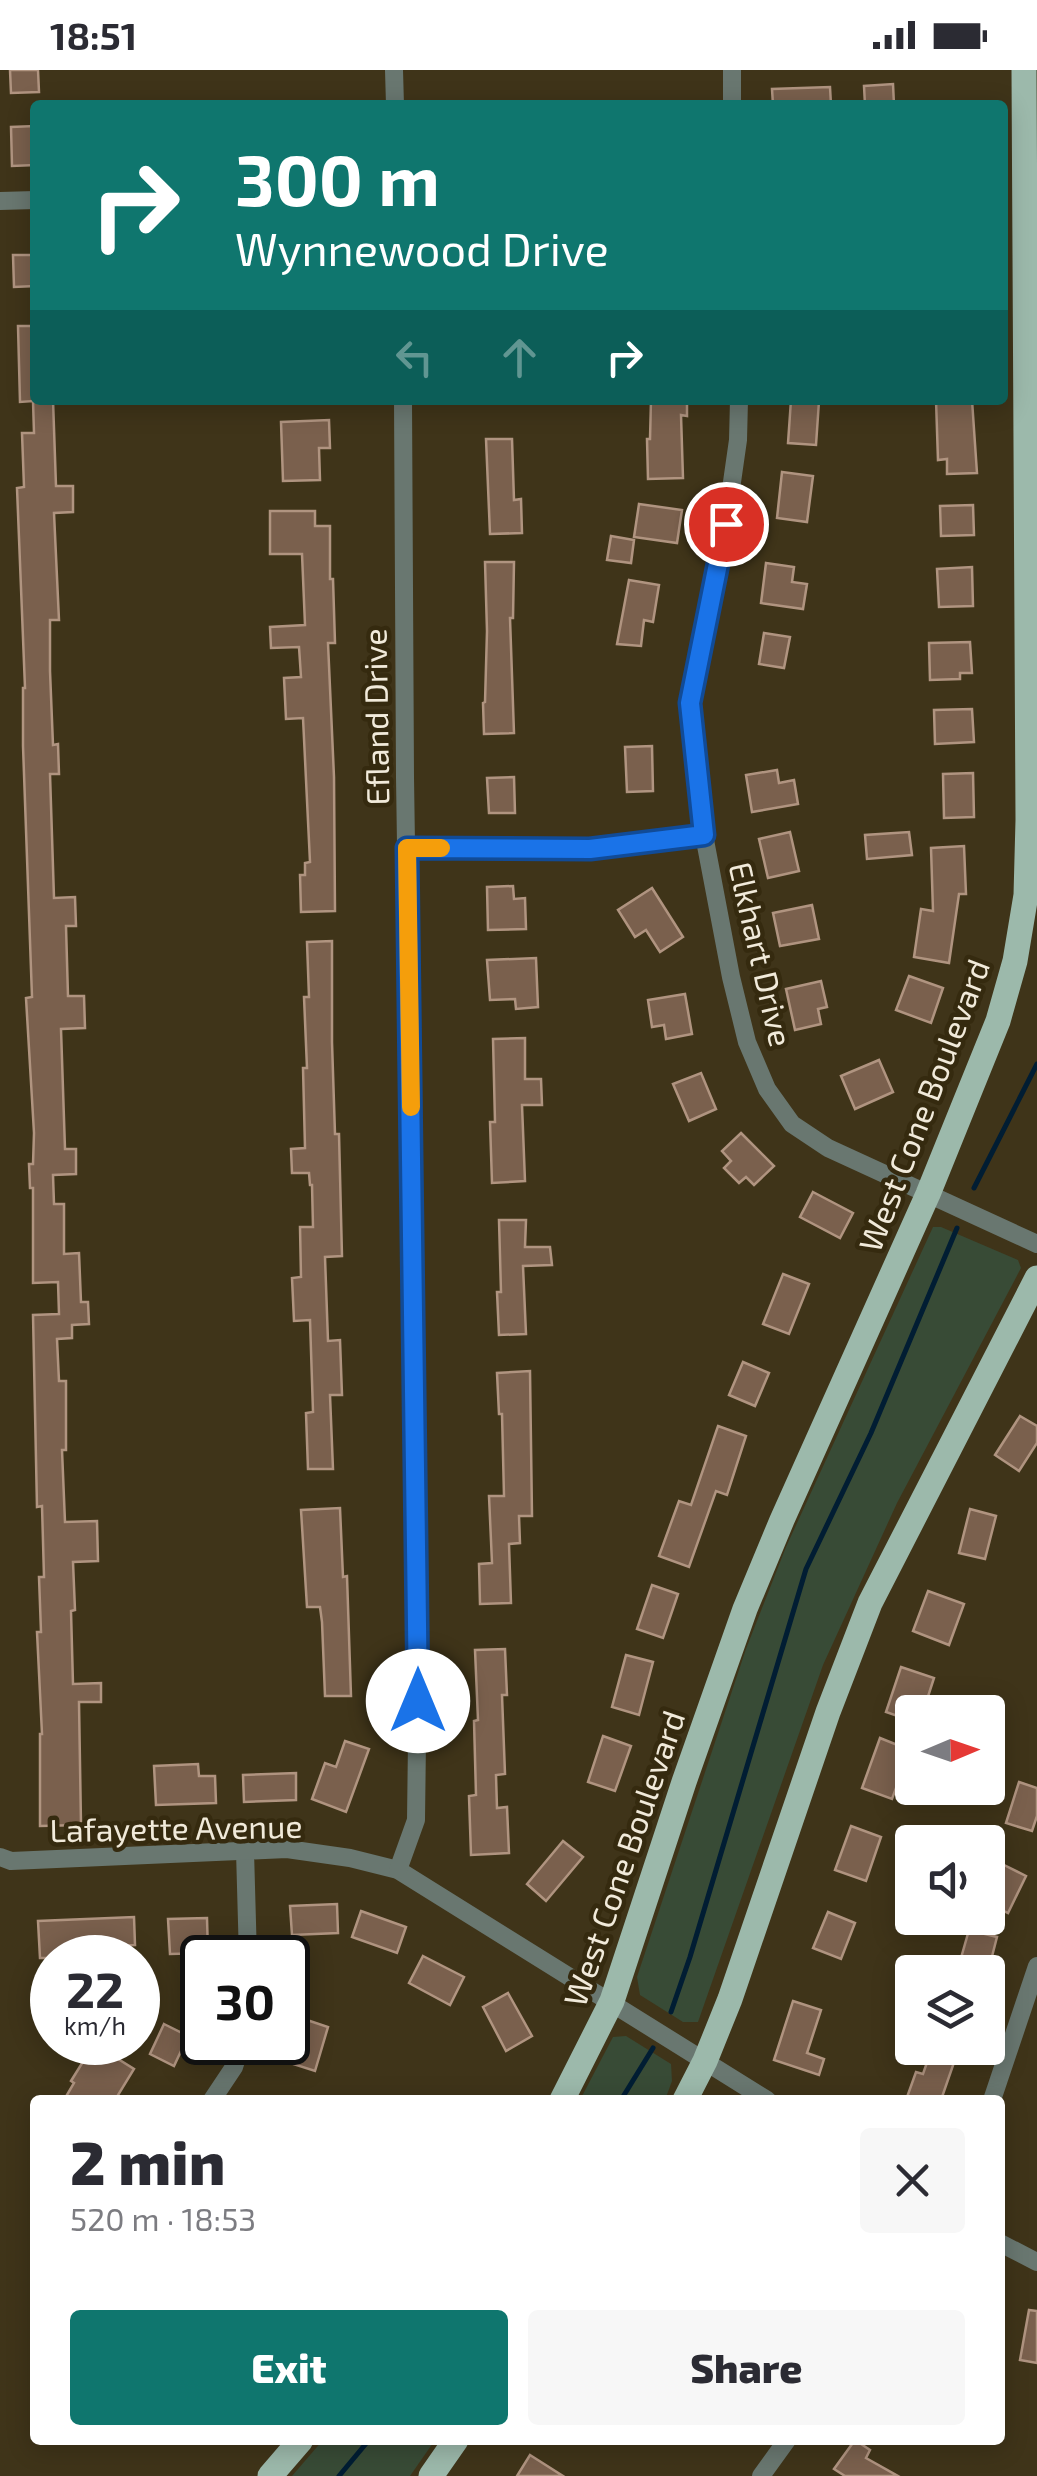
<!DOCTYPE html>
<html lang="en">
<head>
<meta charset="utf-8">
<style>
  body { margin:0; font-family:"Exo 2",sans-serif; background:#f7f7f7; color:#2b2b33; height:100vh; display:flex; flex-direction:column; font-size:38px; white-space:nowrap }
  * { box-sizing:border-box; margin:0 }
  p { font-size:32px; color:#7c7c81 }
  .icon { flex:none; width:55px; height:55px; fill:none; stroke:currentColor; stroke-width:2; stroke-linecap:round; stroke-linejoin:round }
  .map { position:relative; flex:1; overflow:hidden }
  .sheet { position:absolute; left:30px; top:2025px; width:975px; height:350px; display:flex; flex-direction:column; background:#fff; border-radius:10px; box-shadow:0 5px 25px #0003 }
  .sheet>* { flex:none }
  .hud { position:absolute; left:30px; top:30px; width:978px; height:305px; border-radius:10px; box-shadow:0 5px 25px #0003; background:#0f766e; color:#fff; overflow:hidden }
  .needle { width:65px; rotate:88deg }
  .fabs { position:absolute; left:895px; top:1625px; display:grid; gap:20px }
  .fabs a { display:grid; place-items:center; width:110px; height:110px; border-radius:10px; background:#fff; box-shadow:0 5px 25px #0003; font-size:50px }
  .speed { position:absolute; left:30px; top:1865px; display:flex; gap:20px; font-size:50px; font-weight:700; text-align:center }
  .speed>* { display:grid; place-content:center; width:130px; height:130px; border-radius:50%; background:#fff; box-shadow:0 5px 25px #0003; line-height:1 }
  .speed small { font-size:25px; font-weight:400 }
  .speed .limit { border:5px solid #111; border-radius:15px; background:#fff; color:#111 }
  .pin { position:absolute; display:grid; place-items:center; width:85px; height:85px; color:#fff; margin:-42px; border:5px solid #fff; border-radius:50%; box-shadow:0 2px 10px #0007 }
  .me { position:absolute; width:110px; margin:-55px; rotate:0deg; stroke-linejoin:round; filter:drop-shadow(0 0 8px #0008) }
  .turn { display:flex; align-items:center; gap:35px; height:210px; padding:0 40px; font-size:45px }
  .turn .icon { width:130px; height:130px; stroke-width:2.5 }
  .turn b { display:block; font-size:70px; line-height:85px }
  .lanes { display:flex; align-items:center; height:95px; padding:0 40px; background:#0003; justify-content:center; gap:50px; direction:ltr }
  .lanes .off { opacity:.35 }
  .round { display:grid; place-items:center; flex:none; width:105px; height:105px; border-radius:10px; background:#f7f7f7 }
  .overview { display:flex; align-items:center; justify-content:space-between; height:170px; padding:0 40px }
  h1 { font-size:60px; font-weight:800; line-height:75px }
  .action { display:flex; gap:20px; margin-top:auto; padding:20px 40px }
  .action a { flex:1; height:115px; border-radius:10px; background:#0f766e; color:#fff; font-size:40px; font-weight:800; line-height:115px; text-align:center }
  .action a+a { background:#f7f7f7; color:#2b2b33 }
  .status { display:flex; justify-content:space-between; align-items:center; height:70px; padding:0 50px; background:#fff; direction:ltr }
  .status svg { height:28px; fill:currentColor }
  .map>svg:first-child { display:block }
</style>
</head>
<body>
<div class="status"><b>18:51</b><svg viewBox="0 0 49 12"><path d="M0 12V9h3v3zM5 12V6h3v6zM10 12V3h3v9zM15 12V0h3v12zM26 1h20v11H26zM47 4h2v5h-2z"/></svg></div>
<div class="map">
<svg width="1037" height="2406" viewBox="0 0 1037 2406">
  <rect width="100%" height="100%" fill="#3f3419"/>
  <g fill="#384b36">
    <path d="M933 1157H941L1018 1190 1021 1198 897 1433 823 1595 698 1952H683L640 1925 637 1907 746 1579 786 1477Z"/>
    <path d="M626 1966 671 1994 672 2011 665 2030H580L613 1967Z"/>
    <path d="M323 2370H435L410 2406H292Z"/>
  </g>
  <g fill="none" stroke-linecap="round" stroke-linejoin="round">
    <g stroke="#011d33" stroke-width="5">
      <path d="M974 1118 1037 994"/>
      <path d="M671 1942 690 1887 806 1499 871 1363 957 1158"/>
      <path d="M621 2030 653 1978"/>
      <path d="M339 2406 369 2370"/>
    </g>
  </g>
  <g fill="#7a604d" stroke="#b09480" stroke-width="2.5">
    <path d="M10 0H38L39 22 11 23Z"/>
    <path d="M893 14 894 35H865L864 16Z"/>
    <path d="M830 17 831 35H773L772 19Z"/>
    <path d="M35 56V95L12 96 11 57Z"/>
    <path d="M13 185H35V216L14 217Z"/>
    <path d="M18 256H35V330H53L56 416H73V442L54 443 59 550H50V601L53 675 58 674 59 704H50L54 828 75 827 76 856H66L68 926H84L85 958 61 959 65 1079H76V1104L53 1105 54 1134H64V1184L79 1183 81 1232H88L89 1254 72 1255V1268L57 1269 59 1311H66V1380H62L65 1452 97 1451 98 1491 73 1492 75 1540 71 1541 73 1614 101 1613V1632H79L81 1755 40 1756V1664H42L37 1562H41L39 1507H44L42 1436 37 1437 33 1245 59 1244 58 1212 33 1213V1118H30L29 1094H33L34 1063 26 928 32 927 23 676V618H25L17 418 24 417 22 363H34L33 331 20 332Z"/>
    <path d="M651 330H687V346L681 345 683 408 648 409 647 369H650Z"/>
    <path d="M791 330 819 331 816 375 788 373Z"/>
    <path d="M936 330H972L977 403 947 404V389L938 390Z"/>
    <path d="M329 350 330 378H319L320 410 283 411 281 352Z"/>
    <path d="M486 369H512L514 430 521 429 522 463 490 464Z"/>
    <path d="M782 402 813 406 807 452 777 448Z"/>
    <path d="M639 434 682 440 677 473 634 467Z"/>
    <path d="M973 435 974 465 941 466 940 436Z"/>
    <path d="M270 441H315V456H330V509H333L335 573H328L334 707 335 841 301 842 300 805H305V793L310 792 303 648 286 649 284 608 301 607 299 577 271 578 270 557 305 555 302 484H270Z"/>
    <path d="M611 466 634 470 631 493 607 490Z"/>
    <path d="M485 492H514L513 548H510L514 663 484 664 483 633 485 632 487 561Z"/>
    <path d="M766 493 794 497 792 512 807 514 803 539 761 533Z"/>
    <path d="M972 497 973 536 939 537 937 499Z"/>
    <path d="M629 510 659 515 653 552 644 550 641 576 617 574Z"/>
    <path d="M764 563 790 567 784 598 759 594Z"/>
    <path d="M970 572 972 603H960V609L930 610 929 573Z"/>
    <path d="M972 639 974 672 935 674 934 640Z"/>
    <path d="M652 676 653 721 627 722 625 677Z"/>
    <path d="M777 700 779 713 794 710 798 734 752 742 746 705Z"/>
    <path d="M973 703 974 747 944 748 943 704Z"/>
    <path d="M514 707 515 743H489L487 708Z"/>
    <path d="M790 762 799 801 768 808 759 769Z"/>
    <path d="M909 762 912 785 867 789 865 765Z"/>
    <path d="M964 776 966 824H959L949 893 914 887 921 839 933 841 931 778Z"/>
    <path d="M513 816 514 829 525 828 526 859 488 860 487 817Z"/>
    <path d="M652 818 683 867 660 882 646 860 635 867 618 840Z"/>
    <path d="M812 835 819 869 780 876 773 843Z"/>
    <path d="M332 871V972L335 1064H339L342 1186 325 1187 328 1271 340 1270 342 1325H330L333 1399H308L306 1343 313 1342 310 1250 294 1251 292 1208 301 1207 300 1157H313L312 1115H310L309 1103H292L291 1079 305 1078 303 998H307L304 927H309L307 872Z"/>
    <path d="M536 888 538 937 516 939 515 929 490 930 487 890Z"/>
    <path d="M909 906 943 918 931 953 896 940Z"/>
    <path d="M821 911 827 937 818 939 821 954 795 960 786 919Z"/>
    <path d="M685 924 692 964 666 969 664 955 652 957 648 930Z"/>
    <path d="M525 968V1009H541L542 1035H522L525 1111 492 1113 490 1052H495L493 969Z"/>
    <path d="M879 990 893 1022 855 1039 841 1006Z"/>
    <path d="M701 1003 716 1039 689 1051 673 1014Z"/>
    <path d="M741 1063 774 1096 754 1115 746 1107 739 1113 724 1098 731 1091 722 1081Z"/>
    <path d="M813 1122 853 1143 840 1168 800 1147Z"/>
    <path d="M499 1150H526L525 1177H550L552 1195 523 1196 526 1264 499 1265 497 1222H501Z"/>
    <path d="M783 1204 809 1214 789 1264 763 1254Z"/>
    <path d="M743 1292 769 1303 755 1336 729 1325Z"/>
    <path d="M530 1301 532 1446H519L520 1473 509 1474 511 1533 480 1534 479 1494 492 1493 489 1426H504L502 1344H499L497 1303Z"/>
    <path d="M1020 1346 1037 1356V1373L1019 1401 995 1385Z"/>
    <path d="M718 1356 746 1366 727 1425 716 1421 689 1497 659 1486 679 1431 691 1435Z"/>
    <path d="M340 1438 343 1507 347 1506 351 1626H325L322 1552 320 1537H307L301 1440Z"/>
    <path d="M970 1439 996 1446 985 1489 959 1483Z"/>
    <path d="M652 1515 678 1524 663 1568 637 1559Z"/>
    <path d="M928 1521 964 1534 949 1575 913 1561Z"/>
    <path d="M505 1579 507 1625H502L505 1704 496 1705 497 1738 507 1737 509 1783 471 1785 469 1726 476 1725 474 1651 478 1650 475 1580Z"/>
    <path d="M626 1585 653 1592 639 1645 612 1637Z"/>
    <path d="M901 1597 934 1608 923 1642H912V1651L886 1642Z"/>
    <path d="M603 1666 631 1676 615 1721 588 1712Z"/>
    <path d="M880 1668 910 1680 892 1729 862 1718Z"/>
    <path d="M345 1671 369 1679 346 1742 312 1729 325 1693 336 1697Z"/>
    <path d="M198 1694 199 1706H215L216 1733 156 1735 154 1696Z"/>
    <path d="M296 1703V1730L244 1732 243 1705Z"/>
    <path d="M1019 1712 1037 1718V1746L1032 1761 1006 1753Z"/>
    <path d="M851 1756 881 1767 866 1811 835 1800Z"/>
    <path d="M563 1771 583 1787 546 1831 527 1814Z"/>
    <path d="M998 1792 1026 1806 1008 1843 988 1833V1813Z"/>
    <path d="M337 1834 338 1863 292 1865 290 1836Z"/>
    <path d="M361 1841 406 1857 397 1883 352 1867Z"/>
    <path d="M828 1842 855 1853 841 1889 813 1878Z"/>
    <path d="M134 1847 135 1875 79 1877V1888H40L38 1851Z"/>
    <path d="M207 1848 208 1883 170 1884 168 1849Z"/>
    <path d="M969 1860 997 1867 988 1902H957Z"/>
    <path d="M423 1886 464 1907 450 1935 409 1913Z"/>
    <path d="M508 1923 532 1966 506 1981 483 1937Z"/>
    <path d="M793 1931 821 1940 807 1983 824 1989 819 2005 774 1990Z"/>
    <path d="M304 1949 328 1957 315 2001 290 1993Z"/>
    <path d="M164 1954 188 1966 174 1996 150 1984Z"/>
    <path d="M94 1974 134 1999 115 2030H64L74 2013 71 2011Z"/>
    <path d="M932 1978H959L941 2030H906L916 2002 923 2004Z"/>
    <path d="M1029 2240 1037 2241V2293L1020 2290Z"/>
    <path d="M855 2370 870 2380 866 2388 898 2406H845L834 2399Z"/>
    <path d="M530 2385 563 2406H517Z"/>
  </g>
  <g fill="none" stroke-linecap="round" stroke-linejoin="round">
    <g stroke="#697770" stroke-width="18">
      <path d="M394 0 395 35"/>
      <path d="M732 0V35"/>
      <path d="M0 131 35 130"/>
      <path d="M739 330 738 370 726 454 690 633 704 765 731 907 747 972 767 1019 792 1054 828 1078 1037 1174"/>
      <path d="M407 778 590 779 704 765"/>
      <path d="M245 1781 248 1888"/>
      <path d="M0 1787 11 1791 287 1779 350 1788 398 1800 767 2030"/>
      <path d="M398 1800 416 1750 418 1592 405 707 403 330"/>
      <path d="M212 2030 234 1997 242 1972"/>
      <path d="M992 2030 1037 1896"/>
      <path d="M1000 2173 1037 2192"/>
      <path d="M761 2406 787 2370"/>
    </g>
    <g stroke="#9cb9ab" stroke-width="25">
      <path d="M562 2030 612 1931 684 1712 745 1539 782 1450 928 1124 998 951 1015 891 1026 825 1028 750 1024 0"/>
      <path d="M685 2030 705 1991 730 1929 828 1642 870 1533 1037 1208"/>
      <path d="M270 2406 301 2370"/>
      <path d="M431 2406 456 2370"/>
    </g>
  </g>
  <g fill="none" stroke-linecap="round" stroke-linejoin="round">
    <g stroke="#114b97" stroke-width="25">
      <path id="route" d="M418 1631 407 778 590 779 704 765 690 633 726 454"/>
    </g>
    <use href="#route" stroke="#1a73e8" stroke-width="18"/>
    <path stroke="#f59e0b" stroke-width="18" d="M411 1037 407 778H441"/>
  </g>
  <g text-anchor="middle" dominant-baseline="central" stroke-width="9" stroke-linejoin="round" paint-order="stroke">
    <g font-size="32" fill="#f1eada" stroke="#352a0f">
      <text transform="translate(375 647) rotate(-91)">Efland Drive</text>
      <text transform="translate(762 884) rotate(77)">Elkhart Drive</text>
      <text transform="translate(923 1035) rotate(-69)">West Cone Boulevard</text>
      <text transform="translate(176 1757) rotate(-1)">Lafayette Avenue</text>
      <text transform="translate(623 1788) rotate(-71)">West Cone Boulevard</text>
    </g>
  </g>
</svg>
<div class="fabs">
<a><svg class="needle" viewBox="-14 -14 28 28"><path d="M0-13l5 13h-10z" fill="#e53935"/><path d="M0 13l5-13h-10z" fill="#7c7c81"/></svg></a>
<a><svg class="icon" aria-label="sound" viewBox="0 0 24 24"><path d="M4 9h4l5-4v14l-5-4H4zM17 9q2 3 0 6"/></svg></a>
<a><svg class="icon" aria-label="layers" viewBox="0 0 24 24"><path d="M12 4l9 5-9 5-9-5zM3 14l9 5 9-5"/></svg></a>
</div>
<div class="speed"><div>22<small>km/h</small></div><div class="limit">30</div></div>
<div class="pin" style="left:726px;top:454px;background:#d93025"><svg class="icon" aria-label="arrive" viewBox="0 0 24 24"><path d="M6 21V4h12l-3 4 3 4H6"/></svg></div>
<svg class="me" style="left:418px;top:1631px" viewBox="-20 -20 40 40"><circle r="19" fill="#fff"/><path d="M0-13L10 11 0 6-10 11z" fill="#1a73e8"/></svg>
<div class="hud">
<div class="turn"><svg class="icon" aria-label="right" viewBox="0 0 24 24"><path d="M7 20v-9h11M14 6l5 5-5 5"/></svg><div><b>300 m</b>Wynnewood Drive</div></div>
<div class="lanes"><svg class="icon off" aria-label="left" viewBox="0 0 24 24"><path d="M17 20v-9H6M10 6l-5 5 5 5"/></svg><svg class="icon off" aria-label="ahead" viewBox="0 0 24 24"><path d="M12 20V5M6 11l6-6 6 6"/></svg><svg class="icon" aria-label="right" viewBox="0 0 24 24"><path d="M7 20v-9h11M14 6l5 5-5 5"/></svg></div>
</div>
<section class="sheet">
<div class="overview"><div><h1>2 min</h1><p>520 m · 18:53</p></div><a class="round"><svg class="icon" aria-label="close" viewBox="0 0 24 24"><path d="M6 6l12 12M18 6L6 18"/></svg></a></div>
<div class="action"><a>Exit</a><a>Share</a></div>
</section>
</div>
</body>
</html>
